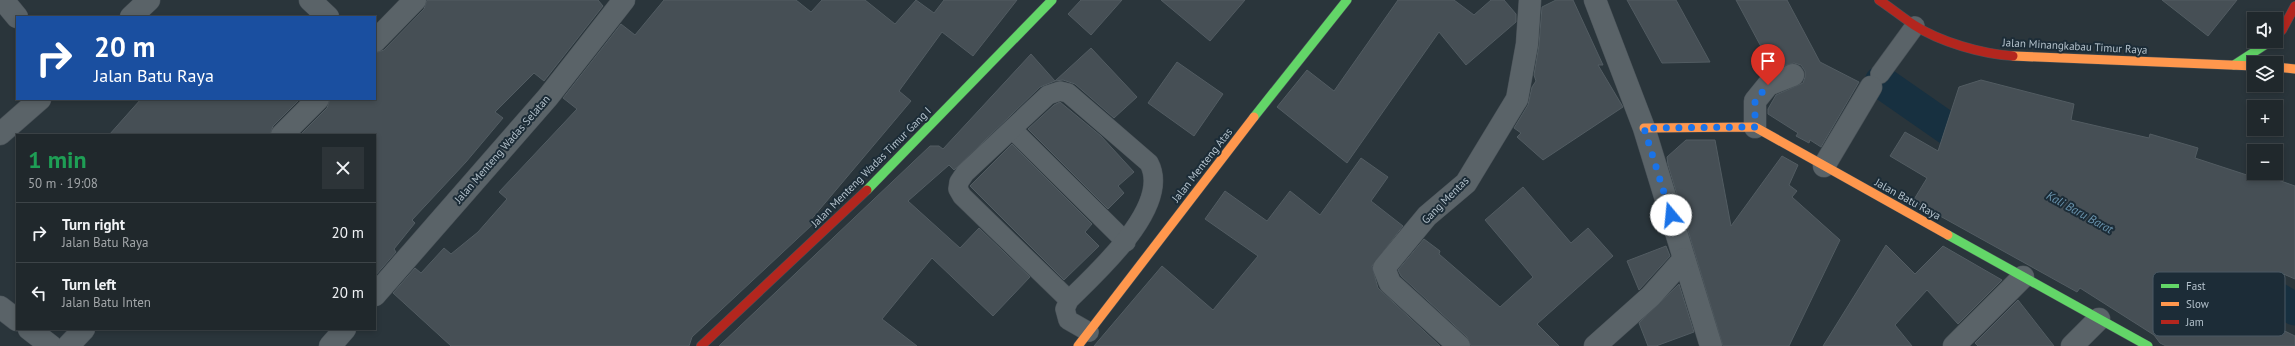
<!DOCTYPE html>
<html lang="en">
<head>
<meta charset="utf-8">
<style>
  body { margin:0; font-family:"PT Sans",sans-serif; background:#2d3438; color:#f1f3f6; height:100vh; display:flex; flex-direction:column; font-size:15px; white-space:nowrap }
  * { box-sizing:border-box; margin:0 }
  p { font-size:13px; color:#a2a6a9 }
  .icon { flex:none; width:22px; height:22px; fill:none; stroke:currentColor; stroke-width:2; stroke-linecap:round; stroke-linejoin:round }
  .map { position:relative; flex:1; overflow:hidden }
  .details { position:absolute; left:16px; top:134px; width:360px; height:196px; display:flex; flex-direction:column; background:#20282c; border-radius:0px; box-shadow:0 2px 6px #0003,0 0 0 1px #3d4448 }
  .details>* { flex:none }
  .guide { position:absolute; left:16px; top:16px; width:360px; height:84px; border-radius:0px; box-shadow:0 2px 6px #0003,0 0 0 1px #3d4448; background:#1a4fa0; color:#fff; overflow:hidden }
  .controls { position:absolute; left:2247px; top:12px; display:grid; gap:8px }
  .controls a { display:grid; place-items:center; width:36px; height:36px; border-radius:0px; background:#20282c; box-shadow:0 2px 6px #0003,0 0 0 1px #3d4448; font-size:20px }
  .pin { position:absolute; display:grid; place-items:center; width:34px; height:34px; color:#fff; margin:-41px -17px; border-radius:50% 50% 50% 0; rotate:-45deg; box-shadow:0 0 4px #0007 }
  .pin .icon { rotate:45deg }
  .me { position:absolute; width:44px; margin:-22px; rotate:343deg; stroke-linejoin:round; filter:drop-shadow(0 0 3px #0008) }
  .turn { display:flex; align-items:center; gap:14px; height:84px; padding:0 12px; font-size:18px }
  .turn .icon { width:52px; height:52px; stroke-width:2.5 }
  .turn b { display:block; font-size:28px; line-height:34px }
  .round { display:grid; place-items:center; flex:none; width:42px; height:42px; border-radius:0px; background:#2d3438 }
  .head { display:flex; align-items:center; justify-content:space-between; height:68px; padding:0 12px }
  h1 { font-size:24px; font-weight:700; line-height:30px; color:#1e9e55 }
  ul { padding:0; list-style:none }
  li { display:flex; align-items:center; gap:12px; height:60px; padding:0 12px; border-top:1px solid #3d4448 }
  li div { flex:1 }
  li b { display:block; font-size:15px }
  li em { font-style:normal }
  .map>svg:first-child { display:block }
</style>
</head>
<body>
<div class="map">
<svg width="2295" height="346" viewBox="0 0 2295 346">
  <rect width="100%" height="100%" fill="#2a353b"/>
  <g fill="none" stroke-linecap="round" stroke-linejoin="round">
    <g stroke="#173040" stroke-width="33">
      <path d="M1881 82 1983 153"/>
      <path d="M2234 274 2295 309"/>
    </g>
  </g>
  <g fill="#464f55" stroke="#525c62">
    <path d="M427 0H598L603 6 544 81 534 73 495 112 503 118 466 162 412 220 415 223 394 249 396 252 375 276V135H300L327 108 330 99H375V53L384 50 424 9Z"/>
    <path d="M664 0H796L811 12 822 0H865L895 24 916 0 934 13 944 0H1017L973 56 942 32 899 91 911 101 809 222 812 225 692 337 689 346H451L393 293 415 268 421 273 444 248 451 254 478 232 507 199 499 192 577 109 563 98 621 24 635 35Z"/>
    <path d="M1081 0H1122L1091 35 1068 14Z"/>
    <path d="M1161 0H1245L1210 41Z"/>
    <path d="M1398 0H1454L1474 15 1491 0H1504L1516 14V22L1466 65 1439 32 1347 163 1277 107 1307 70 1334 91Z"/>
    <path d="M1556 0H1573L1603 65H1598L1623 107 1543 160 1517 137 1521 133 1514 128 1528 105 1532 87 1536 81 1534 75 1539 45 1542 7Z"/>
    <path d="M1627 0H1676L1710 62 1662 63Z"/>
    <path d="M1736 0H1787L1820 62 1859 82 1821 147 1810 140 1809 143 1796 136 1798 133 1768 114V109L1776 95 1803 83 1805 77V71L1801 65 1794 63 1773 69Z"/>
    <path d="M2162 0H2237L2208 36Z"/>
    <path d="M1091 48 1137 97 1114 118 1075 84 1063 80 1055 81Z"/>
    <path d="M1031 54 1055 81 1040 87 954 170 949 165 908 201 960 248 979 228 1030 277 993 316 932 258 882 319 917 346H719L930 146H939L943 149Z"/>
    <path d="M1177 62 1223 94 1194 136 1148 103Z"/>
    <path d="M1981 80 2074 104 2071 120 2149 138 2150 134 2198 148 2195 158 2259 179 2261 174 2295 186V279L2281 273 2264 321 2295 336V346H2166L2160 343 2154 335 2080 288 2077 292 1913 201 1927 178 1890 156 1905 132 1938 151 1959 87Z"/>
    <path d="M141 99H300L273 126 270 135H109Z"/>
    <path d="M1060 102 1101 136 1134 172 1118 186 1124 193 1108 209 1028 129 1054 105Z"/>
    <path d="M1686 140H1715L1731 226 1782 156 1798 165 1789 185 1797 191 1792 197 1840 240 1789 346H1723L1668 165 1667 157Z"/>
    <path d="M1012 144 1092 224 1085 232 1099 246 1064 280 970 186Z"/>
    <path d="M1361 158 1388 177 1371 201 1403 226 1372 266 1378 288 1440 346H1094L1162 266 1213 310 1258 256 1205 219 1225 191 1267 221 1290 191 1320 215Z"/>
    <path d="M1523 187 1571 243 1588 228 1613 256 1537 324 1559 346H1471L1467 337 1401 276 1398 270 1424 239 1440 251 1439 254 1500 307 1533 277 1485 220Z"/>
    <path d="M1886 245 1915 274 1943 246 2002 280 1958 324 1927 290 1895 325 1912 346H1823Z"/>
    <path d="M1666 246 1670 256 1639 290 1627 261Z"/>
    <path d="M1679 284 1694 332 1656 346H1648L1639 323Z"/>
    <path d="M2018 300 2054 346H1978L1975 343Z"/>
  </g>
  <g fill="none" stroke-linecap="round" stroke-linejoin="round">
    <g stroke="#485157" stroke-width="20">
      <g id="lane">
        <path d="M1880 74 1915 26"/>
        <path d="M1013 130 1126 242"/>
        <path d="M1069 300 962 196 958 189 959 182 965 173 1048 95 1060 91 1068 93 1149 163C1172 206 1097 272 1069 300L1065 309 1068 320 1089 332"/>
      </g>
    </g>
    <g stroke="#485157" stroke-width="23">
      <g id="street">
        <path d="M3 0 17 17"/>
        <path d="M310 0 328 17"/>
        <path d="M1595 0 1644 128 1711 346"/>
        <path d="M131 17 149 0"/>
        <path d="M375 41 415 0"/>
        <path d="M1755 127V101L1768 85 1793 75"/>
        <path d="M0 134 40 99"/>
        <path d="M282 135 318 99"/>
        <path d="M1824 166 1871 87"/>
        <path d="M375 295 548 97 624 0"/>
        <path d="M0 307 17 320"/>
        <path d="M29 329 51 346"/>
        <path d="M68 346 84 329"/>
        <path d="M330 346 345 329"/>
        <path d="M1459 346 1390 283 1384 268 1427 216 1466 183 1517 99 1527 44 1530 0"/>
        <path d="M1595 346 1651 296 1684 259"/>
        <path d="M1954 346 2023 277"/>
        <path d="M2072 346 2099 319"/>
      </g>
    </g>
    <g stroke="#485157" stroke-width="10">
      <g id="fast">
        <path d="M2234 65 2271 41"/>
        <path d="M1254 117 1347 0"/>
        <path d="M867 190 1052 0"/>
        <path d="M1948 235 2148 346"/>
      </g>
    </g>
    <g stroke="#485157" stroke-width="10">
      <g id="slow">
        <path d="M2013 56 2254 66"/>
        <path d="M2276 67 2295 69"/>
        <path d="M1644 128 1755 127 1948 235"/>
        <path d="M1078 346 1254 117"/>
      </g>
    </g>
    <g stroke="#485157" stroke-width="10">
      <g id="jam">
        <path d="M1879 0C1891 8 1902 17 1914 25 1940 42 1982 54 2013 56"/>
        <path d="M2276 36 2282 30 2295 6"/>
        <path d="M701 346 867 190"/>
      </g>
    </g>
    <use href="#lane" stroke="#5a6368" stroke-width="19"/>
    <use href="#street" stroke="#5a6368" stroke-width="22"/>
    <use href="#fast" stroke="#63d668" stroke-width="9"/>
    <use href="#slow" stroke="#ff974d" stroke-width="9"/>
    <use href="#jam" stroke="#b3261e" stroke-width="9"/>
  </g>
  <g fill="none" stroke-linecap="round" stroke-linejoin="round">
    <path stroke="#1a73e8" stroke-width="7" stroke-dasharray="0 12.6" d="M1671 215 1644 128 1755 127V101L1768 85"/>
  </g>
  <g text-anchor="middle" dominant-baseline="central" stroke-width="4" stroke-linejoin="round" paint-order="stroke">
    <g font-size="11" fill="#b4c2cc" stroke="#1c2c37">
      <text transform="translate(2075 46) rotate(3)">Jalan Minangkabau Timur Raya</text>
      <text transform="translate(502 149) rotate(-49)">Jalan Menteng Wadas Selatan</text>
      <text transform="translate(1202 165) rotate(-52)">Jalan Menteng Atas</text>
      <text transform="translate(871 167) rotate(-45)">Jalan Menteng Wadas Timur Gang I</text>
      <text transform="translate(1908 199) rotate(29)">Jalan Batu Raya</text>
      <text transform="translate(1445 200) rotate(-45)">Gang Mentas</text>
    </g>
    <g font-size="12" font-style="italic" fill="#6a94ae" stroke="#1c2c37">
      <text transform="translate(2080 212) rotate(29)">Kali Baru Barat</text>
    </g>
  </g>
  <rect x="2153" y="272" width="132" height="64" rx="6" fill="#1c2c37" stroke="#4a5964" stroke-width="1"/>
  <rect x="2161" y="284" width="18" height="4" fill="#63d668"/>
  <rect x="2161" y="302" width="18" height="4" fill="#ff974d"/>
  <rect x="2161" y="320" width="18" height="4" fill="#b3261e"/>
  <g font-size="11" fill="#b4c2cc">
    <text x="2186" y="290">Fast</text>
    <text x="2186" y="308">Slow</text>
    <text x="2186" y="326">Jam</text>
  </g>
</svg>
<div class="controls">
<a><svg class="icon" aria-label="sound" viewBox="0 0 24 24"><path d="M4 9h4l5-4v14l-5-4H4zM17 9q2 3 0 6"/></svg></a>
<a><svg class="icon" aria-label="layers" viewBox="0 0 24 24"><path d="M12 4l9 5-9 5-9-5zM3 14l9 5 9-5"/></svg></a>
<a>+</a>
<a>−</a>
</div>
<div class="pin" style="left:1768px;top:85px;background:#d93025"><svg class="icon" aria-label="arrive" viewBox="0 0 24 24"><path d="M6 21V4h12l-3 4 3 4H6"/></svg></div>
<svg class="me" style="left:1671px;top:215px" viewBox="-20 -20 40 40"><circle r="19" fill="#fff"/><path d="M0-13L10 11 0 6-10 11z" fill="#1a73e8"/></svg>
<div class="guide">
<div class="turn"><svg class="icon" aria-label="right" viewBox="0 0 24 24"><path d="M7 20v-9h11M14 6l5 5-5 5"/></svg><div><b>20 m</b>Jalan Batu Raya</div></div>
</div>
<section class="details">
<div class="head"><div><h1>1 min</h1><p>50 m · 19:08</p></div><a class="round"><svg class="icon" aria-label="close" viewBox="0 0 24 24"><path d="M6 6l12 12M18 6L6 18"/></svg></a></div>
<ul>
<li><svg class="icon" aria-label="right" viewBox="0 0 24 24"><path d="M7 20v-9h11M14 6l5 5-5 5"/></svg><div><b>Turn right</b><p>Jalan Batu Raya</p></div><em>20 m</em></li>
<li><svg class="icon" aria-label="left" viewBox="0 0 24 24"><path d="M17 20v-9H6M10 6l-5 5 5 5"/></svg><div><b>Turn left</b><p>Jalan Batu Inten</p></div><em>20 m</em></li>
</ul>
</section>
</div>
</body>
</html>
